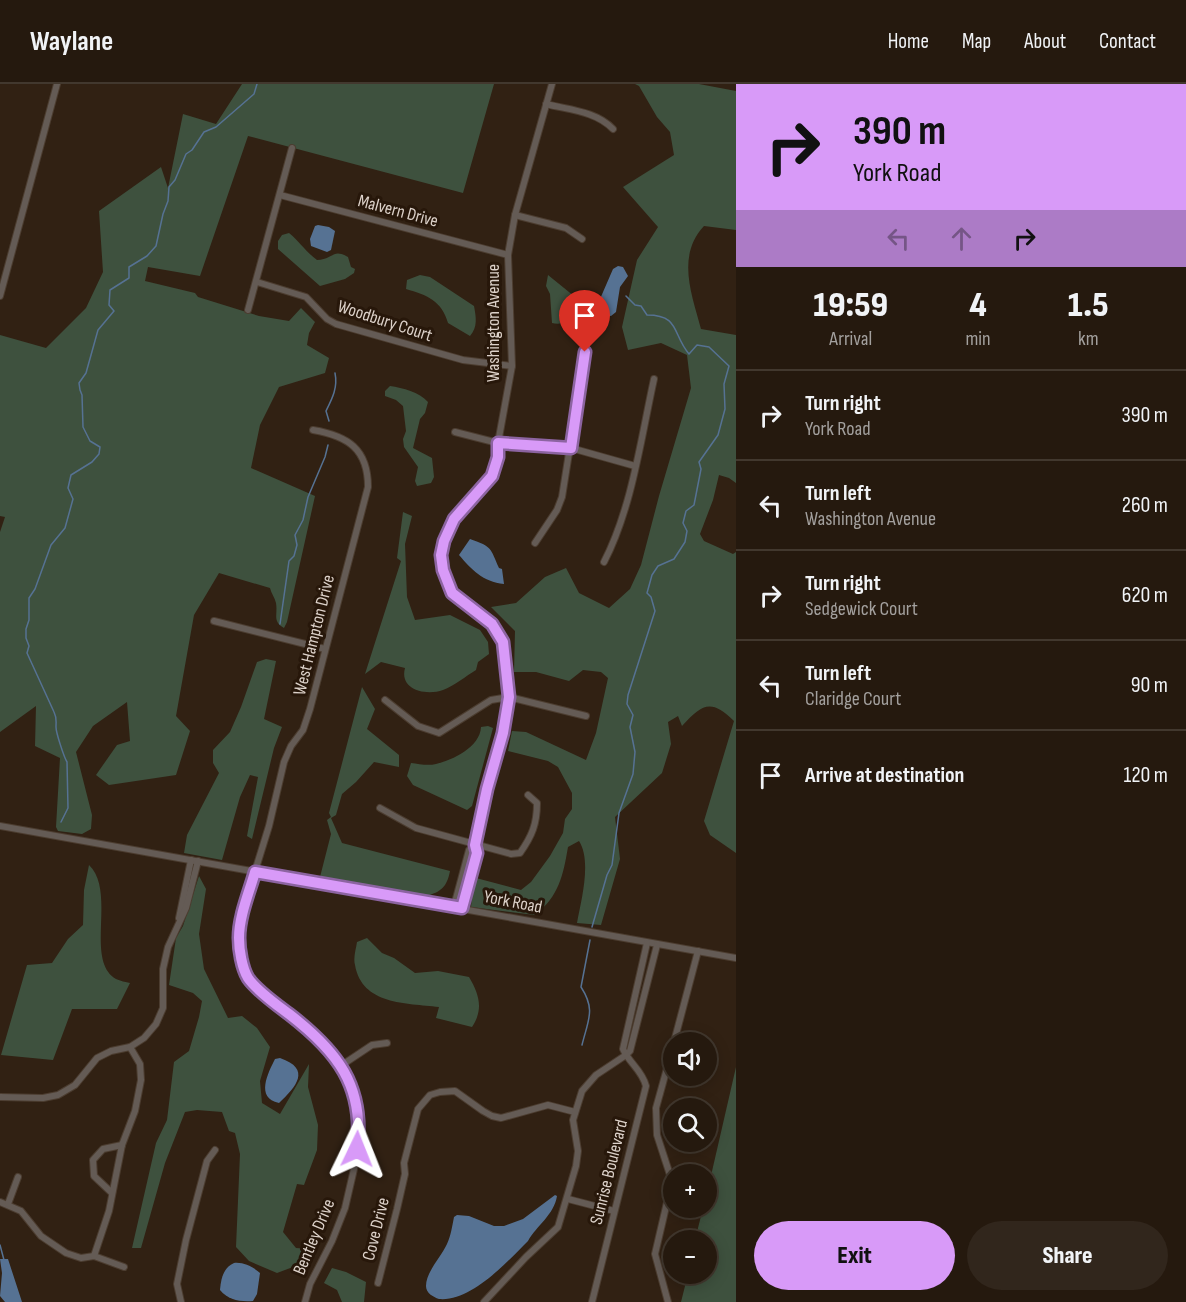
<!DOCTYPE html>
<html lang="en">
<head>
<meta charset="utf-8">
<style>
  body { margin:0; font-family:"Sofia Sans Condensed",sans-serif; background:#31261c; color:#f1f3f6; height:100vh; display:flex; flex-direction:column; font-size:22px; white-space:nowrap }
  * { box-sizing:border-box; margin:0 }
  p { font-size:20px; color:#a3a09e }
  .icon { flex:none; width:33px; height:33px; fill:none; stroke:currentColor; stroke-width:2; stroke-linecap:round; stroke-linejoin:round }
  .map { position:relative; flex:1; overflow:hidden }
  .sheet { display:flex; flex-direction:column; background:#25190e; width:450px }
  .sheet>* { flex:none }
  .hud { background:#d89af8; color:#111; overflow:hidden }
  .buttons { position:absolute; left:663px; top:948px; display:grid; gap:12px }
  .buttons a { display:grid; place-items:center; width:54px; height:54px; border-radius:50%; background:#25190e; box-shadow:0 3px 15px #0003,0 0 0 2px #42382e; font-size:30px }
  .pin { position:absolute; display:grid; place-items:center; width:51px; height:51px; color:#fff; margin:-62px -26px; border-radius:50% 50% 50% 0; rotate:-45deg; box-shadow:0 0 6px #0007 }
  .pin .icon { rotate:45deg }
  .me { position:absolute; width:66px; margin:-33px; rotate:2deg; stroke-linejoin:round; filter:drop-shadow(0 0 4px #0008) }
  .turn { display:flex; align-items:center; gap:21px; height:126px; padding:0 18px; font-size:27px }
  .turn .icon { width:78px; height:78px; stroke-width:2.5 }
  .turn b { display:block; font-size:42px; line-height:51px }
  .lanes { display:flex; align-items:center; height:57px; padding:0 18px; background:#0003; justify-content:center; gap:30px; direction:ltr }
  .lanes .off { opacity:.35 }
  .eta { display:flex; justify-content:space-evenly; align-items:center; height:102px; text-align:center }
  .eta b { font-size:36px; font-weight:800; line-height:42px }
  .primary-button { display:flex; gap:12px; margin-top:auto; padding:12px 18px }
  .primary-button a { flex:1; height:69px; border-radius:36px; background:#d89af8; color:#111; font-size:24px; font-weight:800; line-height:69px; text-align:center }
  .primary-button a+a { background:#31261c; color:#f1f3f6 }
  ul { padding:0; list-style:none }
  li { display:flex; align-items:center; gap:18px; height:90px; padding:0 18px; border-top:2px solid #42382e }
  li div { flex:1 }
  li b { display:block; font-size:22px }
  li em { font-style:normal }
  header { display:flex; align-items:center; gap:36px; box-sizing:border-box; height:84px; padding:0 30px; background:#25190e; border-bottom:2px solid #42382e }
  header strong { font-size:28px }
  nav { display:flex; gap:33px; margin-inline-start:auto; font-size:21px }
  main { display:flex; flex:1; min-height:0 }
  .map>svg:first-child { display:block }
</style>
</head>
<body>
<header>
<strong>Waylane</strong>
<nav><a>Home</a><a>Map</a><a>About</a><a>Contact</a></nav>
</header>
<main>
<div class="map">
<svg width="736" height="1218" viewBox="0 0 736 1218">
  <rect width="100%" height="100%" fill="#312113"/>
  <g fill="#3e513e">
    <path d="M242 0H494L463 109 248 52 200 192 148 183 145 197 195 209 198 213 259 232 289 237 301 224 315 238 309 249 307 261 329 274 325 289 279 303 260 341 251 384 315 412 287 538 284 544C272 537 278 531 276 519 275 514 271 509 270 504L219 489 194 531 176 632 190 647 176 691 109 701 96 691 117 661 130 657 127 618 93 642 76 668 92 731 91 745 82 750 58 747 56 743 60 674 35 662 36 622 0 648V448L5 433 0 432V251L46 264 86 224 103 188 99 127 161 83 168 104 183 30 216 40Z"/>
    <path d="M635 0H699L736 7V146L704 142C676 172 692 211 701 245L736 251V399L729 394 719 391 713 416 700 450 704 457 733 470 736 468V769L710 751 704 737 734 637C711 614 702 620 682 642L678 632 668 638 671 660 662 689 615 733 620 775 601 841 577 839C581 817 592 777 579 757L568 763C563 792 559 812 535 831L471 823 473 799 476 794 521 806 531 798 550 772 563 749 565 735 572 725V709L558 683 548 677 508 667 512 647 526 648 586 676 596 649 608 594 601 588 583 586 569 597 536 588H514L515 547 491 523 516 519 545 493 566 484 579 509 609 524 630 505 641 481 659 412 691 304 687 271 661 259 628 266 622 243 637 176 658 143 623 103 674 71 670 48 657 33 639 2Z"/>
    <path d="M289 149C300 158 306 168 317 176 335 175 332 164 348 173L351 183 355 185 354 189 345 195 320 202 278 165V157L282 151Z"/>
    <path d="M420 191 430 193 474 222C476 233 478 243 470 252L448 239C442 217 427 211 406 205L407 196Z"/>
    <path d="M548 191 585 221C581 234 565 242 552 239L550 210 546 202Z"/>
    <path d="M390 302C403 304 419 308 428 318L425 329 420 335 413 364 432 374 434 393 431 399 417 402 415 397 418 383 404 363 403 355 406 347 403 322 396 316 385 312V307Z"/>
    <path d="M403 428 412 432 405 460 407 513 415 536 450 531 480 546 488 558 489 570 478 578 476 586C466 592 454 602 443 606 426 612 399 606 405 584L381 578 365 590 401 477 397 474Z"/>
    <path d="M266 575 276 577 264 635 282 643 274 664 252 755 247 752 258 693 250 691 240 713 222 776 184 769 187 751 219 689 213 679V666L230 648 241 623 257 578Z"/>
    <path d="M362 603 375 625 367 645 399 671V683L374 678 356 698 342 710 336 731 331 734 342 759 450 787C447 803 441 808 426 812L320 793 331 750 327 736 331 733 329 729Z"/>
    <path d="M488 642 493 644 472 722 467 726 413 701 407 692 411 679C419 680 428 682 436 680 453 676 480 663 481 643Z"/>
    <path d="M89 781C117 808 84 876 116 895 120 897 126 898 130 899L117 925H72L53 976 1 971 27 881 52 879 68 855 83 841 84 806Z"/>
    <path d="M199 792 206 805 199 850 204 885 228 934 242 932 257 944 270 963 260 997 262 1019 280 1030 309 980 308 1003 318 1041 317 1066 304 1101 297 1100 283 1148 296 1164 311 1165 314 1172 309 1177 277 1189 249 1177 236 1163 240 1070 235 1049 229 1047 222 1028 197 1026 185 1028 165 1079 141 1164H132L156 1059 167 1036 174 978 189 967 199 933 202 917 193 909 169 901 176 854 183 842Z"/>
    <path d="M367 854 382 869 394 874 415 889 438 887 469 893C479 910 484 925 472 943L436 934 439 923C406 919 362 921 355 881 353 874 356 865 357 858Z"/>
    <path d="M736 983V1218H681L688 1190H706V1156H695L703 1124H706L707 1109Z"/>
    <path d="M332 1184 346 1188 366 1198 364 1218H342L337 1206 324 1199Z"/>
  </g>
  <g fill="#567293">
    <path d="M318 141 329 143 335 147 331 166 327 168 311 162 310 155 315 142Z"/>
    <path d="M618 182 623 183 628 192 620 203 616 228 611 232 596 230 591 226 593 218 600 215 613 185Z"/>
    <path d="M470 455C493 463 490 464 499 484L502 485 504 500C483 498 471 485 459 471Z"/>
    <path d="M280 974C312 985 296 1003 279 1019 255 1014 268 989 275 975Z"/>
    <path d="M555 1111 557 1112C554 1131 537 1141 528 1157 507 1178 471 1218 439 1215 433 1213 426 1209 426 1202 426 1188 441 1173 447 1160 451 1151 452 1143 454 1133L457 1131 469 1132 494 1142H504L523 1135Z"/>
    <path d="M0 1175H8L22 1218H5L0 1212 2 1189Z"/>
    <path d="M234 1179C244 1178 253 1183 260 1189L257 1210 253 1217C240 1218 228 1216 220 1206 221 1195 223 1184 234 1179Z"/>
  </g>
  <g fill="none" stroke-linecap="round" stroke-linejoin="round">
    <g stroke="#567293" stroke-width="1.5">
      <path d="M329 337 326 327C332 315 338 304 335 289"/>
      <path d="M280 540 289 477 294 472 297 461 295 451 303 436 308 413 325 373 328 361"/>
      <path d="M61 738 68 724 67 678C64 673 56 649 56 643 56 637 57 634 54 628L27 569 29 562 26 554V545L29 536V514L35 505 51 461 65 444 73 415 68 404 71 391 92 378 99 370 100 363 90 357 83 343 82 311 80 306 79 299 86 289 98 246 114 227 109 221 110 206 129 194V183L147 172 156 162 163 130 168 117 169 103 175 96 186 70 192 66 204 48 216 43 254 10 257 0"/>
      <path d="M592 843 607 791 612 781 619 729 633 690 635 668 630 643 633 631 627 620 628 611 655 527 651 513 647 509 652 491 658 482 674 475 685 458 687 447 683 439 686 427 694 421 701 385 699 378 718 351 725 325 724 300 729 282 709 263 697 261 689 270C672 250 680 231 647 231L641 222 635 221 626 212"/>
      <path d="M582 961C588 936 596 926 581 903L590 856"/>
      <path d="M0 1161 4 1176"/>
    </g>
    <g stroke="#4c3d30" stroke-width="8">
      <g id="minor">
        <path d="M546 20C569 26 596 27 613 45"/>
        <path d="M280 111 508 171"/>
        <path d="M515 131 566 144 582 155"/>
        <path d="M257 198 306 213 327 235 336 240 463 276 512 282"/>
        <path d="M0 212 57 0"/>
        <path d="M248 226 292 64"/>
        <path d="M455 348 498 359 571 364 635 382"/>
        <path d="M535 459 557 426 562 413 585 268"/>
        <path d="M604 478C632 424 641 354 654 295"/>
        <path d="M214 537 325 565"/>
        <path d="M385 616 418 642 439 649 491 616 509 613 586 632"/>
        <path d="M380 724 416 744 511 770 520 769C532 752 537 740 537 719L528 711"/>
        <path d="M0 742 736 874"/>
        <path d="M454 822 469 766 475 761"/>
        <path d="M462 824 477 769 475 761 487 705 503 649 509 613 503 558 492 540 452 509 443 487 441 471 444 457 454 435 492 392 498 373V359L512 282 508 171 515 131 552 0"/>
        <path d="M179 834 191 776"/>
        <path d="M674 958 698 867"/>
        <path d="M342 981 372 961 387 959"/>
        <path d="M0 1013 43 1014 58 1011 75 1001 97 974 111 967 130 963 144 954 156 940 163 924V885L168 863 186 824 198 777"/>
        <path d="M112 1109 94 1092 93 1076 103 1065 122 1061"/>
        <path d="M568 1115 614 1127"/>
        <path d="M0 1118 21 1127 41 1152 66 1169 81 1174 94 1172 124 1183"/>
        <path d="M8 1120 18 1093"/>
        <path d="M94 1172 109 1127 122 1061 135 1027 141 996 140 980 130 963"/>
        <path d="M378 1199 397 1125 405 1090 404 1079 418 1025 430 1011 440 1008 455 1007 483 1027 492 1032 501 1034 548 1021 575 1028"/>
        <path d="M181 1218 177 1200 186 1156 207 1077 215 1066"/>
        <path d="M305 1218 310 1200 332 1157 345 1124 354 1085 360 1045 354 1010 342 981 328 965 248 894 241 871 239 853 243 826 269 742 284 678 291 662 303 646 310 625 368 403C368 365 348 352 313 346"/>
        <path d="M484 1218 526 1173 558 1143 576 1082 578 1067 573 1036 582 1007 596 991 626 971 630 967 657 861"/>
        <path d="M592 1218 646 1002C642 986 629 979 623 965L647 859"/>
        <path d="M668 1218 655 1170 672 1097 657 1051 656 1024 674 959"/>
      </g>
    </g>
    <use href="#minor" stroke="#645b55" stroke-width="6"/>
  </g>
  <g fill="none" stroke-linecap="round" stroke-linejoin="round">
    <g stroke="#8c64a1" stroke-width="15">
      <path id="route" d="M357 1065C365 1002 337 967 289 930 277 921 257 907 248 894 242 884 239 866 239 854 239 832 249 809 255 788L462 824 477 769 475 761 487 705 503 649 509 613 503 558 492 540 452 509 443 486 441 471 444 457 454 435 492 392 498 373V359L571 364 585 268"/>
    </g>
    <use href="#route" stroke="#d89af8" stroke-width="10"/>
  </g>
  <g text-anchor="middle" dominant-baseline="central" stroke-width="6" stroke-linejoin="round" paint-order="stroke">
    <g font-size="18" fill="#dcd1c9" stroke="#27170a">
      <text transform="translate(398 127) rotate(15)">Malvern Drive</text>
      <text transform="translate(385 237) rotate(18)">Woodbury Court</text>
      <text transform="translate(493 239) rotate(-90)">Washington Avenue</text>
      <text transform="translate(314 551) rotate(-76)">West Hampton Drive</text>
      <text transform="translate(513 818) rotate(11)">York Road</text>
      <text transform="translate(609 1088) rotate(-76)">Sunrise Boulevard</text>
      <text transform="translate(376 1145) rotate(-76)">Cove Drive</text>
      <text transform="translate(314 1153) rotate(-67)">Bentley Drive</text>
    </g>
  </g>
</svg>
<div class="buttons">
<a><svg class="icon" aria-label="sound" viewBox="0 0 24 24"><path d="M4 9h4l5-4v14l-5-4H4zM17 9q2 3 0 6"/></svg></a>
<a><svg class="icon" aria-label="search" viewBox="0 0 24 24"><circle cx="10" cy="10" r="6"/><path d="M15 15l6 6"/></svg></a>
<a>+</a>
<a>−</a>
</div>
<div class="pin" style="left:585px;top:268px;background:#d93025"><svg class="icon" aria-label="arrive" viewBox="0 0 24 24"><path d="M6 21V4h12l-3 4 3 4H6"/></svg></div>
<svg class="me" style="left:357px;top:1065px" viewBox="-20 -20 40 40"><path d="M0-17L14 15 0 8-14 15z" fill="#d89af8" stroke="#fff" stroke-width="4"/></svg>
</div>
<section class="sheet">
<div class="hud">
<div class="turn"><svg class="icon" aria-label="right" viewBox="0 0 24 24"><path d="M7 20v-9h11M14 6l5 5-5 5"/></svg><div><b>390 m</b>York Road</div></div>
<div class="lanes"><svg class="icon off" aria-label="left" viewBox="0 0 24 24"><path d="M17 20v-9H6M10 6l-5 5 5 5"/></svg><svg class="icon off" aria-label="ahead" viewBox="0 0 24 24"><path d="M12 20V5M6 11l6-6 6 6"/></svg><svg class="icon" aria-label="right" viewBox="0 0 24 24"><path d="M7 20v-9h11M14 6l5 5-5 5"/></svg></div>
</div>
<div class="eta">
<div><b>19:59</b><p>Arrival</p></div>
<div><b>4</b><p>min</p></div>
<div><b>1.5</b><p>km</p></div>
</div>
<ul>
<li><svg class="icon" aria-label="right" viewBox="0 0 24 24"><path d="M7 20v-9h11M14 6l5 5-5 5"/></svg><div><b>Turn right</b><p>York Road</p></div><em>390 m</em></li>
<li><svg class="icon" aria-label="left" viewBox="0 0 24 24"><path d="M17 20v-9H6M10 6l-5 5 5 5"/></svg><div><b>Turn left</b><p>Washington Avenue</p></div><em>260 m</em></li>
<li><svg class="icon" aria-label="right" viewBox="0 0 24 24"><path d="M7 20v-9h11M14 6l5 5-5 5"/></svg><div><b>Turn right</b><p>Sedgewick Court</p></div><em>620 m</em></li>
<li><svg class="icon" aria-label="left" viewBox="0 0 24 24"><path d="M17 20v-9H6M10 6l-5 5 5 5"/></svg><div><b>Turn left</b><p>Claridge Court</p></div><em>90 m</em></li>
<li><svg class="icon" aria-label="arrive" viewBox="0 0 24 24"><path d="M6 21V4h12l-3 4 3 4H6"/></svg><div><b>Arrive at destination</b></div><em>120 m</em></li>
</ul>
<div class="primary-button"><a>Exit</a><a>Share</a></div>
</section>
</main>
</body>
</html>
